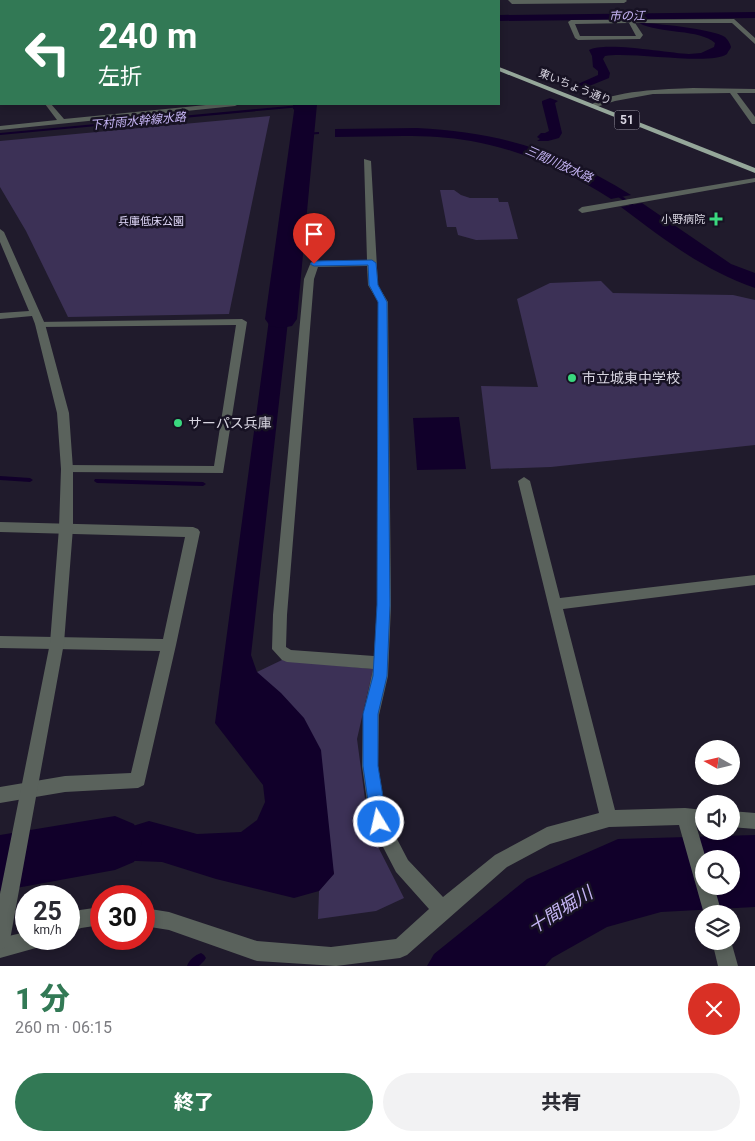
<!DOCTYPE html>
<html lang="ja">
<head>
<meta charset="utf-8">
<style>
  body { margin:0; font-family:Roboto,"Noto Sans JP",sans-serif; background:#f2f2f3; color:#2b2b33; height:100vh; display:flex; flex-direction:column; font-size:19px; white-space:nowrap }
  * { box-sizing:border-box; margin:0 }
  p { font-size:16px; color:#7c7c81 }
  .icon { flex:none; width:28px; height:28px; fill:none; stroke:currentColor; stroke-width:2; stroke-linecap:round; stroke-linejoin:round }
  .map { position:relative; height:966px; overflow:hidden }
  .drawer { display:flex; flex-direction:column; background:#fff; flex:1 }
  .drawer>* { flex:none }
  .banner { position:absolute; left:0px; top:0px; width:500px; height:105px; box-shadow:0 2px 8px #0003; background:#327955; color:#fff; overflow:hidden }
  .needle { width:32px; rotate:278deg }
  .fabs { position:absolute; left:695px; top:740px; display:grid; gap:10px }
  .fabs a { display:grid; place-items:center; width:45px; height:45px; border-radius:50%; background:#fff; box-shadow:0 2px 8px #0003; font-size:25px }
  .speed { position:absolute; left:15px; top:885px; display:flex; gap:10px; font-size:25px; font-weight:700; text-align:center }
  .speed>* { display:grid; place-content:center; width:65px; height:65px; border-radius:50%; background:#fff; box-shadow:0 2px 8px #0003; line-height:1 }
  .speed small { font-size:12px; font-weight:400 }
  .speed .limit { border:8px solid #d22; background:#fff; color:#111 }
  .pin { position:absolute; display:grid; place-items:center; width:42px; height:42px; color:#fff; margin:-51px -21px; border-radius:50% 50% 50% 0; rotate:-45deg; box-shadow:0 0 5px #0007 }
  .pin .icon { rotate:45deg }
  .me { position:absolute; width:55px; margin:-28px; rotate:351deg; stroke-linejoin:round; filter:drop-shadow(0 0 4px #0008) }
  .turn { display:flex; align-items:center; gap:18px; height:105px; padding:0 15px; font-size:22px }
  .turn .icon { width:65px; height:65px; stroke-width:2.5 }
  .turn b { display:block; font-size:35px; line-height:42px }
  .round { display:grid; place-items:center; flex:none; width:52px; height:52px; border-radius:26px; background:#f2f2f3 }
  .summary { display:flex; align-items:center; justify-content:space-between; height:85px; padding:0 15px }
  h1 { font-size:30px; font-weight:800; line-height:38px; color:#327955 }
  .button { display:flex; gap:10px; margin-top:auto; padding:10px 15px }
  .button a { flex:1; height:58px; border-radius:30px; background:#327955; color:#fff; font-size:20px; font-weight:800; line-height:58px; text-align:center }
  .button a+a { background:#f2f2f3; color:#2b2b33 }
  .map>svg:first-child { display:block }
</style>
</head>
<body>
<div class="map">
<svg width="755" height="966" viewBox="0 0 755 966">
  <rect width="100%" height="100%" fill="#201b2c"/>
  <g fill="#3c3156">
    <path d="M270 116 229 314 68 317 26 231 0 187V141Z"/>
    <path d="M440 190H454L461 195 470 198H498L499 202H508L518 239 476 240 458 235 456 227H447Z"/>
    <path d="M601 281 613 293 733 295 755 300V445L551 467 491 469 481 386 538 387 517 299 550 283Z"/>
    <path d="M282 660 373 669 357 739 369 829 404 898 376 911 318 919 319 891 334 873 257 672Z"/>
  </g>
  <g fill="#11002a" fill-rule="evenodd">
    <path d="M639 23C654 23 713 29 725 37 728 40 730 43 731 47 731 48 727 53 727 54 711 66 630 51 605 56L603 59 610 73 609 78 577 91 569 88 598 75V71L593 67 592 56 589 50C604 41 669 53 689 54L701 53 714 47 715 43C700 29 660 34 639 23Z"/>
    <path d="M550 98 558 101 555 103 562 133 559 138 548 141H537L540 139 537 137 541 133H545L549 131 542 103V101Z"/>
    <path d="M293 104H314L298 259H281L301 112 293 109Z"/>
    <path d="M417 128C499 132 561 151 631 195L611 199C567 171 522 150 471 141 427 133 380 137 335 137V129Z"/>
    <path d="M642 203 731 264 755 273V288C702 269 666 241 621 207Z"/>
    <path d="M276 267H294L251 655 257 672 281 693 304 718 321 750 334 874 319 891 294 898 216 879 162 862 112 860 61 868 65 842 110 833 149 821 197 834 241 832 257 820 265 802 263 785 215 723Z"/>
    <path d="M459 417 466 469 417 470 413 418Z"/>
    <path d="M755 835V907L661 912 607 927 552 958 545 966H427L434 954 527 879 618 839ZM704 859H731V886H704Z"/>
  </g>
  <g fill="none" stroke-linecap="round" stroke-linejoin="round">
    <g fill="#11002a" fill-rule="evenodd">
      <path d="M300 105H301V107L0 135V133Z"/>
      <path d="M318 132H319V134L304 135 302 134 304 133Z"/>
      <path d="M613 191H615L641 210 637 211 613 193Z"/>
      <path d="M0 476 30 478 33 480 30 482 0 480Z"/>
      <path d="M95 479 203 482 206 484 203 486 97 483 94 481Z"/>
      <path d="M201 953 204 955 206 958 204 961 199 966H187C189 960 195 955 201 953Z"/>
    </g>
    <g fill="#11002a" fill-rule="evenodd">
      <path d="M35 0H46L47 1H36Z"/>
      <path d="M755 12V18L499 21V15Z"/>
    </g>
    <g fill="#11002a" fill-rule="evenodd">
      <path d="M295 104H317L297 319 292 326 281 328 270 326 265 319Z"/>
      <path d="M115 816 134 824 142 843 134 862 115 870 0 891V835Z"/>
    </g>
    <g fill="#5a625c" fill-rule="evenodd">
      <path d="M508 0H626L627 1 624 3 512 4Z"/>
      <path d="M734 19 755 38V44L732 23H635L643 35 640 39 578 40 575 38 568 22 571 20ZM629 23 636 36H580L575 24Z"/>
      <path d="M693 88 755 89V93H737L755 117V124H752L730 93 653 94 615 101 593 108 589 106C612 90 666 89 693 88Z"/>
      <path d="M45 104H51L64 119 216 104H239L235 106 0 130V126L57 120Z"/>
      <path d="M364 159 371 161 378 285 388 302 391 605 388 676 379 715 378 766 387 820 408 860 443 897 495 855 547 827 599 813 518 481 524 477 530 481 560 598 755 575V585L563 609 615 810 685 808 704 810V826L696 825 706 859H704V886H714L722 914H704L679 825 609 827 550 844 507 867 407 955 400 958 336 966 257 961 169 930 144 926V908L169 912 257 941 331 947 396 939 429 909 396 872 370 822 362 766 363 715 373 669 287 662 282 660 272 649 273 615 304 279 311 262 367 260ZM367 266 368 285 378 302 377 605 374 656 291 650 286 647 287 615 314 279 318 267Z"/>
      <path d="M755 178V182L582 213 578 210 582 207Z"/>
      <path d="M242 319 247 322 223 473 63 472 61 469 67 465 214 466 236 325 40 327 35 324 36 322Z"/>
      <path d="M0 522 193 527 198 529 200 532 176 645 144 785 138 788 65 792 0 803V787L65 776 131 773 160 651 0 648V636L163 639 185 537 0 532Z"/>
      <path d="M731 811 755 813V829L731 827Z"/>
      <path d="M101 907V925L81 928 69 933V914L80 910Z"/>
      <path d="M26 932V939H45L43 946 0 958V938Z"/>
      <path d="M712 941H731L738 966H718Z"/>
    </g>
    <path fill="#5a625c" fill-rule="evenodd" d="M0 229 4 232 45 324 69 413 73 469V528L64 643 10 940 7 947 0 950V894L50 643 59 528 61 469 57 413 35 324 32 316 0 319V313L29 311 0 242Z"/>
    <rect fill="#7b897f" fill-rule="evenodd" x="0" y="19" width="1" height="4"/>
    <g fill="#95a79a" fill-rule="evenodd">
      <path d="M321 0H329L330 1H322Z"/>
      <path d="M499 67 755 168V173L499 71Z"/>
    </g>
  </g>
  <path fill="#1a73e8" stroke="#114b97" d="M372 260 376 263 378 285 387 302 390 605 387 676 378 714V766L387 822 384 827 379 829 373 827 371 822 363 766V714L373 676 377 605 378 302 369 285 368 265 314 266 310 264 314 261Z"/>
  <g fill="#3ad87f" stroke="#171223" stroke-width="2">
    <path d="M713.5 211.5h5v5h5v5h-5v5h-5v-5h-5v-5h5z"/>
    <circle cx="572" cy="378" r="5"/>
    <circle cx="178" cy="423" r="5"/>
  </g>
  <g text-anchor="middle" dominant-baseline="central" stroke-width="5" stroke-linejoin="round" paint-order="stroke">
    <g font-size="11" fill="#d8d5e1" stroke="#171223">
      <text transform="translate(575 87) rotate(22)">東いちょう通り</text>
    </g>
    <g font-size="11" fill="#d8d5e1" stroke="#171223" text-anchor="end">
      <text x="705" y="219">小野病院</text>
    </g>
    <g font-size="11" fill="#e1d9fa" stroke="#171223">
      <text x="151" y="221">兵庫低床公園</text>
    </g>
    <g font-size="12" font-style="italic" fill="#c5b4f4" stroke="#171223">
      <text transform="translate(627 16) rotate(-1)">市の江</text>
      <text transform="translate(138 121) rotate(-5)">下村雨水幹線水路</text>
      <text transform="translate(559 164) rotate(24)">三間川放水路</text>
    </g>
    <rect fill="#171223" stroke="#9e9aa8" stroke-width="1" x="614.5" y="110.5" width="25" height="19" rx="4"/>
    <g font-size="12" font-weight="bold" fill="#d8d5e1">
      <text x="627" y="120">51</text>
    </g>
    <g font-size="14" fill="#d8d5e1" stroke="#171223" text-anchor="start">
      <text x="582" y="378">市立城東中学校</text>
      <text x="188" y="423">サーパス兵庫</text>
    </g>
    <g font-size="18" font-style="italic" fill="#c5b4f4" stroke="#171223">
      <text transform="translate(560 910) rotate(-32)">十間堀川</text>
    </g>
  </g>
</svg>
<div class="fabs">
<a><svg class="needle" viewBox="-14 -14 28 28"><path d="M0-13l5 13h-10z" fill="#e53935"/><path d="M0 13l5-13h-10z" fill="#7c7c81"/></svg></a>
<a><svg class="icon" aria-label="sound" viewBox="0 0 24 24"><path d="M4 9h4l5-4v14l-5-4H4zM17 9q2 3 0 6"/></svg></a>
<a><svg class="icon" aria-label="search" viewBox="0 0 24 24"><circle cx="10" cy="10" r="6"/><path d="M15 15l6 6"/></svg></a>
<a><svg class="icon" aria-label="layers" viewBox="0 0 24 24"><path d="M12 4l9 5-9 5-9-5zM3 14l9 5 9-5"/></svg></a>
</div>
<div class="speed"><div>25<small>km/h</small></div><div class="limit">30</div></div>
<div class="pin" style="left:314px;top:264px;background:#d93025"><svg class="icon" aria-label="arrive" viewBox="0 0 24 24"><path d="M6 21V4h12l-3 4 3 4H6"/></svg></div>
<svg class="me" style="left:379px;top:822px" viewBox="-20 -20 40 40"><circle r="17" fill="#1a73e8" stroke="#fff" stroke-width="3"/><path d="M0-11L8 9 0 5-8 9z" fill="#fff"/></svg>
<div class="banner">
<div class="turn"><svg class="icon" aria-label="left" viewBox="0 0 24 24"><path d="M17 20v-9H6M10 6l-5 5 5 5"/></svg><div><b>240 m</b>左折</div></div>
</div>
</div>
<section class="drawer">
<div class="summary"><div><h1>1 分</h1><p>260 m · 06:15</p></div><a class="round" style="background:#d93025;color:#fff"><svg class="icon" aria-label="close" viewBox="0 0 24 24"><path d="M6 6l12 12M18 6L6 18"/></svg></a></div>
<div class="button"><a>終了</a><a>共有</a></div>
</section>
</body>
</html>
